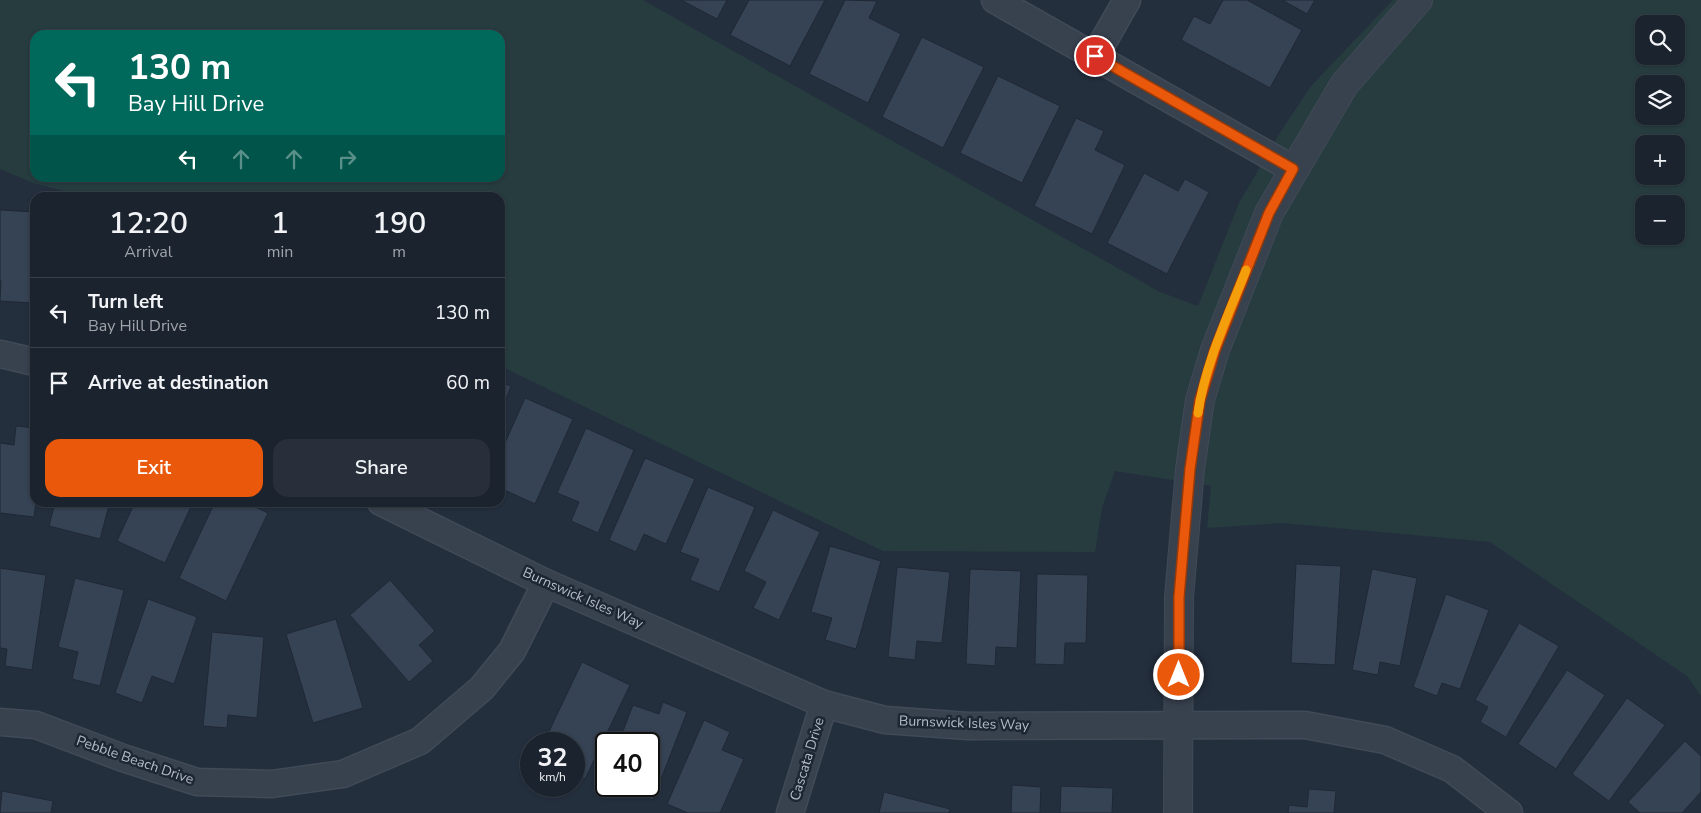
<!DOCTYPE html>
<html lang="en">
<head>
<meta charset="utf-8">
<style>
  body { margin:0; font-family:"Nunito Sans",sans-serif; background:#282f3a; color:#f1f3f6; height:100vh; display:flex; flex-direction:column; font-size:19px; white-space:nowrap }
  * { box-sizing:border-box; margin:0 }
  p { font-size:16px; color:#a0a4aa }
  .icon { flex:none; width:28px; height:28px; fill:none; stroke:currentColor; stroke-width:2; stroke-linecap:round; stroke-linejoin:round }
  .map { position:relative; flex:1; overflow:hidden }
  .sheet { position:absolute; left:30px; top:192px; width:475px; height:315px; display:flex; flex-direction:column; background:#1b232e; border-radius:15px; box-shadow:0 1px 4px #0004,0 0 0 1px #39404a }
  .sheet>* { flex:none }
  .hud { position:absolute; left:30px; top:30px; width:475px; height:152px; border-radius:15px; box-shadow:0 1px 4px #0004,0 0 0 1px #39404a; background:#00695c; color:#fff; overflow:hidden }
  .tools { position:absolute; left:1635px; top:15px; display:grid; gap:10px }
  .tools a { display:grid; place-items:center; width:50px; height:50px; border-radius:10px; background:#1b232e; box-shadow:0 1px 4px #0004,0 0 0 1px #39404a; font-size:25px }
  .speed { position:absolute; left:520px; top:732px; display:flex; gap:10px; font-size:25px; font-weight:700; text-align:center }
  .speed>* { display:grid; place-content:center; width:65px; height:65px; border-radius:50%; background:#1b232e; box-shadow:0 1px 4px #0004,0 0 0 1px #39404a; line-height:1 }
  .speed small { font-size:12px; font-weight:400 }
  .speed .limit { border:2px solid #111; border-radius:8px; background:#fff; color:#111 }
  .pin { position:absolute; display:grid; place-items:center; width:42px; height:42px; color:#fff; margin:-21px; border:2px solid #fff; border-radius:50%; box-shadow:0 1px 5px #0007 }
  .me { position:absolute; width:55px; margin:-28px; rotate:0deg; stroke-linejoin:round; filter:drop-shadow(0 0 4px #0008) }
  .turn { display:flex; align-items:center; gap:18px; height:105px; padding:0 15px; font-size:22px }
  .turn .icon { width:65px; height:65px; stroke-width:2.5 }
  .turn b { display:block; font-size:35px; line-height:42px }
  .lanes { display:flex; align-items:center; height:48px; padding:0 15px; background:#0003; justify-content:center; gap:25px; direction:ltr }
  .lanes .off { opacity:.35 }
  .eta { display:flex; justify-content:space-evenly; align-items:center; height:85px; text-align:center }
  .eta b { font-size:30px; font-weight:600; line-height:35px }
  .button { display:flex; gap:10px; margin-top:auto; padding:10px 15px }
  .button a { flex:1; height:58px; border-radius:15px; background:#ea580c; color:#fff; font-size:20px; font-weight:600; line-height:58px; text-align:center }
  .button a+a { background:#282f3a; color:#f1f3f6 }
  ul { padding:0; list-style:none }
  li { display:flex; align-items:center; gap:15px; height:70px; padding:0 15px; border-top:1px solid #39404a }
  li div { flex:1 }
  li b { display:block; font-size:19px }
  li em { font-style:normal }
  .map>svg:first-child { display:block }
</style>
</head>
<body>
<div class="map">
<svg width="1701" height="813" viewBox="0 0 1701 813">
  <rect width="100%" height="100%" fill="#242f3e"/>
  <path fill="#263c3f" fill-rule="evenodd" d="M0 0H643L1160 292 1198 306 1239 203 1281 131 1311 86 1393 0H1701V696L1687 676 1490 542 1282 523 1207 528 1211 486 1115 471 1102 508 1095 552 883 551 500 366V198H92L33 183 0 169ZM1644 24H1676V56H1644ZM35 35H500V178H35ZM1644 84H1676V116H1644ZM1644 144H1676V176H1644ZM1644 204H1676V236H1644Z"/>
  <g fill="#364354" stroke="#1f2835">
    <path d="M681 0H727L717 19Z"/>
    <path d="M749 0H825L790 66 730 35Z"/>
    <path d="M845 0 877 1 869 18 901 34 868 103 809 74Z"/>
    <path d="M1223 0H1247L1302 30 1270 88 1181 40 1194 16 1210 24Z"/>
    <path d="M1282 0H1315L1307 14Z"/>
    <path d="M922 37 984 67 943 148 882 117Z"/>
    <path d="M998 76 1060 106 1022 183 960 153Z"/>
    <path d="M1076 118 1104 131 1095 150 1125 165 1092 234 1034 206Z"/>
    <path d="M1144 173 1178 191 1185 179 1209 192 1167 274 1107 243Z"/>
    <path d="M0 210 35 212V256L32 303 0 301 1 281 0 280Z"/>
    <path d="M500 382 511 386 500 415Z"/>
    <path d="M525 398 573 419 535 504 500 488V454Z"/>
    <path d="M16 426 35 428 36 502 34 517 0 513V443L14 445Z"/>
    <path d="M586 428 634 450 598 533 571 521 579 502 557 493Z"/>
    <path d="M645 458 695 479 666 544 644 534 636 552 609 540Z"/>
    <path d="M708 487 755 507 719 592 690 580 699 559 680 552Z"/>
    <path d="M55 502H110L100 539 49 526Z"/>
    <path d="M135 502H193L165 563 117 541Z"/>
    <path d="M215 502H245L268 513 226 601 179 578Z"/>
    <path d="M773 510 820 532 779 620 753 608 766 582 744 571Z"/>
    <path d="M830 546 881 561 856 649 825 640 832 618 811 612Z"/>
    <path d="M1296 564 1341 566 1335 665 1291 663Z"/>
    <path d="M897 567 950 572 942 643 917 641 915 660 888 657Z"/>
    <path d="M0 568 46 575 32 670 5 666 7 649 0 648Z"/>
    <path d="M970 569 1021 571 1017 648 996 647 995 666 966 664Z"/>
    <path d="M1372 569 1417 578 1400 666 1380 662 1378 675 1352 670Z"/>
    <path d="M1037 574 1088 575 1086 643H1065L1064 665 1035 664Z"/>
    <path d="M75 578 124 590 100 686 72 679 78 652 58 647Z"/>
    <path d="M390 580 435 631 419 645 433 661 409 682 350 615Z"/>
    <path d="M1446 594 1489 610 1460 689 1442 683 1437 696 1413 687Z"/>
    <path d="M148 599 197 617 174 684 152 676 142 703 115 693Z"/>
    <path d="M336 619 363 708 313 723 286 634Z"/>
    <path d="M1519 623 1559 646 1506 737 1480 722 1488 707 1475 700Z"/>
    <path d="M212 632 264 637 257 718 228 715 227 728 203 726Z"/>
    <path d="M582 662 630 685 585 779 574 773V744H543Z"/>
    <path d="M1567 670 1605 695 1556 769 1518 744Z"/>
    <path d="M1627 698 1665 725 1609 801 1572 774Z"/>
    <path d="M663 702 687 712 653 800 616 786H649V744H618L633 705 659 714Z"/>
    <path d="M704 720 730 732 722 750 744 759 720 813H688L667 804Z"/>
    <path d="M1685 741 1701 756V792L1682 813H1640L1628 802Z"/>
    <path d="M1012 785 1041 787 1040 813H1011Z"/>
    <path d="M1061 786 1113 788 1112 813H1060Z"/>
    <path d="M1309 789 1336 791 1334 813H1288L1289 805 1307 807Z"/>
    <path d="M2 791 53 801 51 813H0Z"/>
    <path d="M884 792 950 809 949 813H879Z"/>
  </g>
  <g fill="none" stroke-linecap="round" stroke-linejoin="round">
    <g stroke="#414a57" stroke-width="29">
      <g id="minor">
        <path d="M995 0 1293 169"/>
        <path d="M1095 56 1127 0"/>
        <path d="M0 354 35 362"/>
        <path d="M381 502 546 583 824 704 885 720 968 726 1305 725 1385 740 1452 769 1509 813"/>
        <path d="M0 722 36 725 123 758 197 782 272 784 343 774 420 741 482 688 512 651 546 583"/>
        <path d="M790 813 824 704"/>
      </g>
    </g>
    <g stroke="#414a57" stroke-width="30">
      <path id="tertiary" d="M1178 813 1179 597 1190 469 1200 400 1215 350 1269 213 1344 85 1418 0"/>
    </g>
    <use href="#minor" stroke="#38414e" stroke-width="26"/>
    <use href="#tertiary" stroke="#38414e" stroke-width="28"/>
  </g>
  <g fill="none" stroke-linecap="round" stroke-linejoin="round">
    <g stroke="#983908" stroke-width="12">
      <path id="route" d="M1095 56 1293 169 1269 213 1215 350 1200 400 1190 469 1179 597V675"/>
    </g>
    <use href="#route" stroke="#ea580c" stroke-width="9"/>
    <path stroke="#f59e0b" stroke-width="9" d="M1198 413C1205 364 1228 316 1246 270"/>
  </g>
  <g text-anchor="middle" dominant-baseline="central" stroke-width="5" stroke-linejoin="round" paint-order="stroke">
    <g font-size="14" fill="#b4bcc9" stroke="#1d2633">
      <text transform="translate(583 598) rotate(24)">Burnswick Isles Way</text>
      <text transform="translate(964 723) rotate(2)">Burnswick Isles Way</text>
      <text transform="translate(807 759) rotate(-73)">Cascata Drive</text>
      <text transform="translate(135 760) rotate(19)">Pebble Beach Drive</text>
    </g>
  </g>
</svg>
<div class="tools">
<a><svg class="icon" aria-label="search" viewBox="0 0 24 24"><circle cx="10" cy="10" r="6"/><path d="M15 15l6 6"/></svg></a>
<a><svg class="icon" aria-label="layers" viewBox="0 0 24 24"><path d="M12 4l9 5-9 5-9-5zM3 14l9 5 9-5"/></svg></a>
<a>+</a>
<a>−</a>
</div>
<div class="speed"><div>32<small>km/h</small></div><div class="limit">40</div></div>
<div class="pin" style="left:1095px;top:56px;background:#d93025"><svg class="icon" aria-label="arrive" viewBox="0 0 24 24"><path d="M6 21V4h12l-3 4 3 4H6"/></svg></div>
<svg class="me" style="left:1179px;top:675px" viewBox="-20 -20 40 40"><circle r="17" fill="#ea580c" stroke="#fff" stroke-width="3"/><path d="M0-11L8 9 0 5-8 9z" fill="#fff"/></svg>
<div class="hud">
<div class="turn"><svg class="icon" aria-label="left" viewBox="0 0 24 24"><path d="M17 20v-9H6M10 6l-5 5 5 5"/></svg><div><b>130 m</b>Bay Hill Drive</div></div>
<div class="lanes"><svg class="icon" aria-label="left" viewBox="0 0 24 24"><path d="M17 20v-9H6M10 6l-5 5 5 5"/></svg><svg class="icon off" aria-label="ahead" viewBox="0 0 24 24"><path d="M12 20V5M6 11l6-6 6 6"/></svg><svg class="icon off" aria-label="ahead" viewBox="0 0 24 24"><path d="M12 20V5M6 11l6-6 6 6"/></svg><svg class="icon off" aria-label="right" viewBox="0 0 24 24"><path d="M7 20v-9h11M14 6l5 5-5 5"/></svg></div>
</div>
<section class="sheet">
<div class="eta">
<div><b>12:20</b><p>Arrival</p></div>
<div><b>1</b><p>min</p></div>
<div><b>190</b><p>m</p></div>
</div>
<ul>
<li><svg class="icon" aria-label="left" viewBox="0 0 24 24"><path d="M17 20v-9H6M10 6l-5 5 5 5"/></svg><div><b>Turn left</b><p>Bay Hill Drive</p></div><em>130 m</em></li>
<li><svg class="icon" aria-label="arrive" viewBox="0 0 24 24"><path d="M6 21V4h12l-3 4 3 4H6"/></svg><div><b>Arrive at destination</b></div><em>60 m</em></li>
</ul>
<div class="button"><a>Exit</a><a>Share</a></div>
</section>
</div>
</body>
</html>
